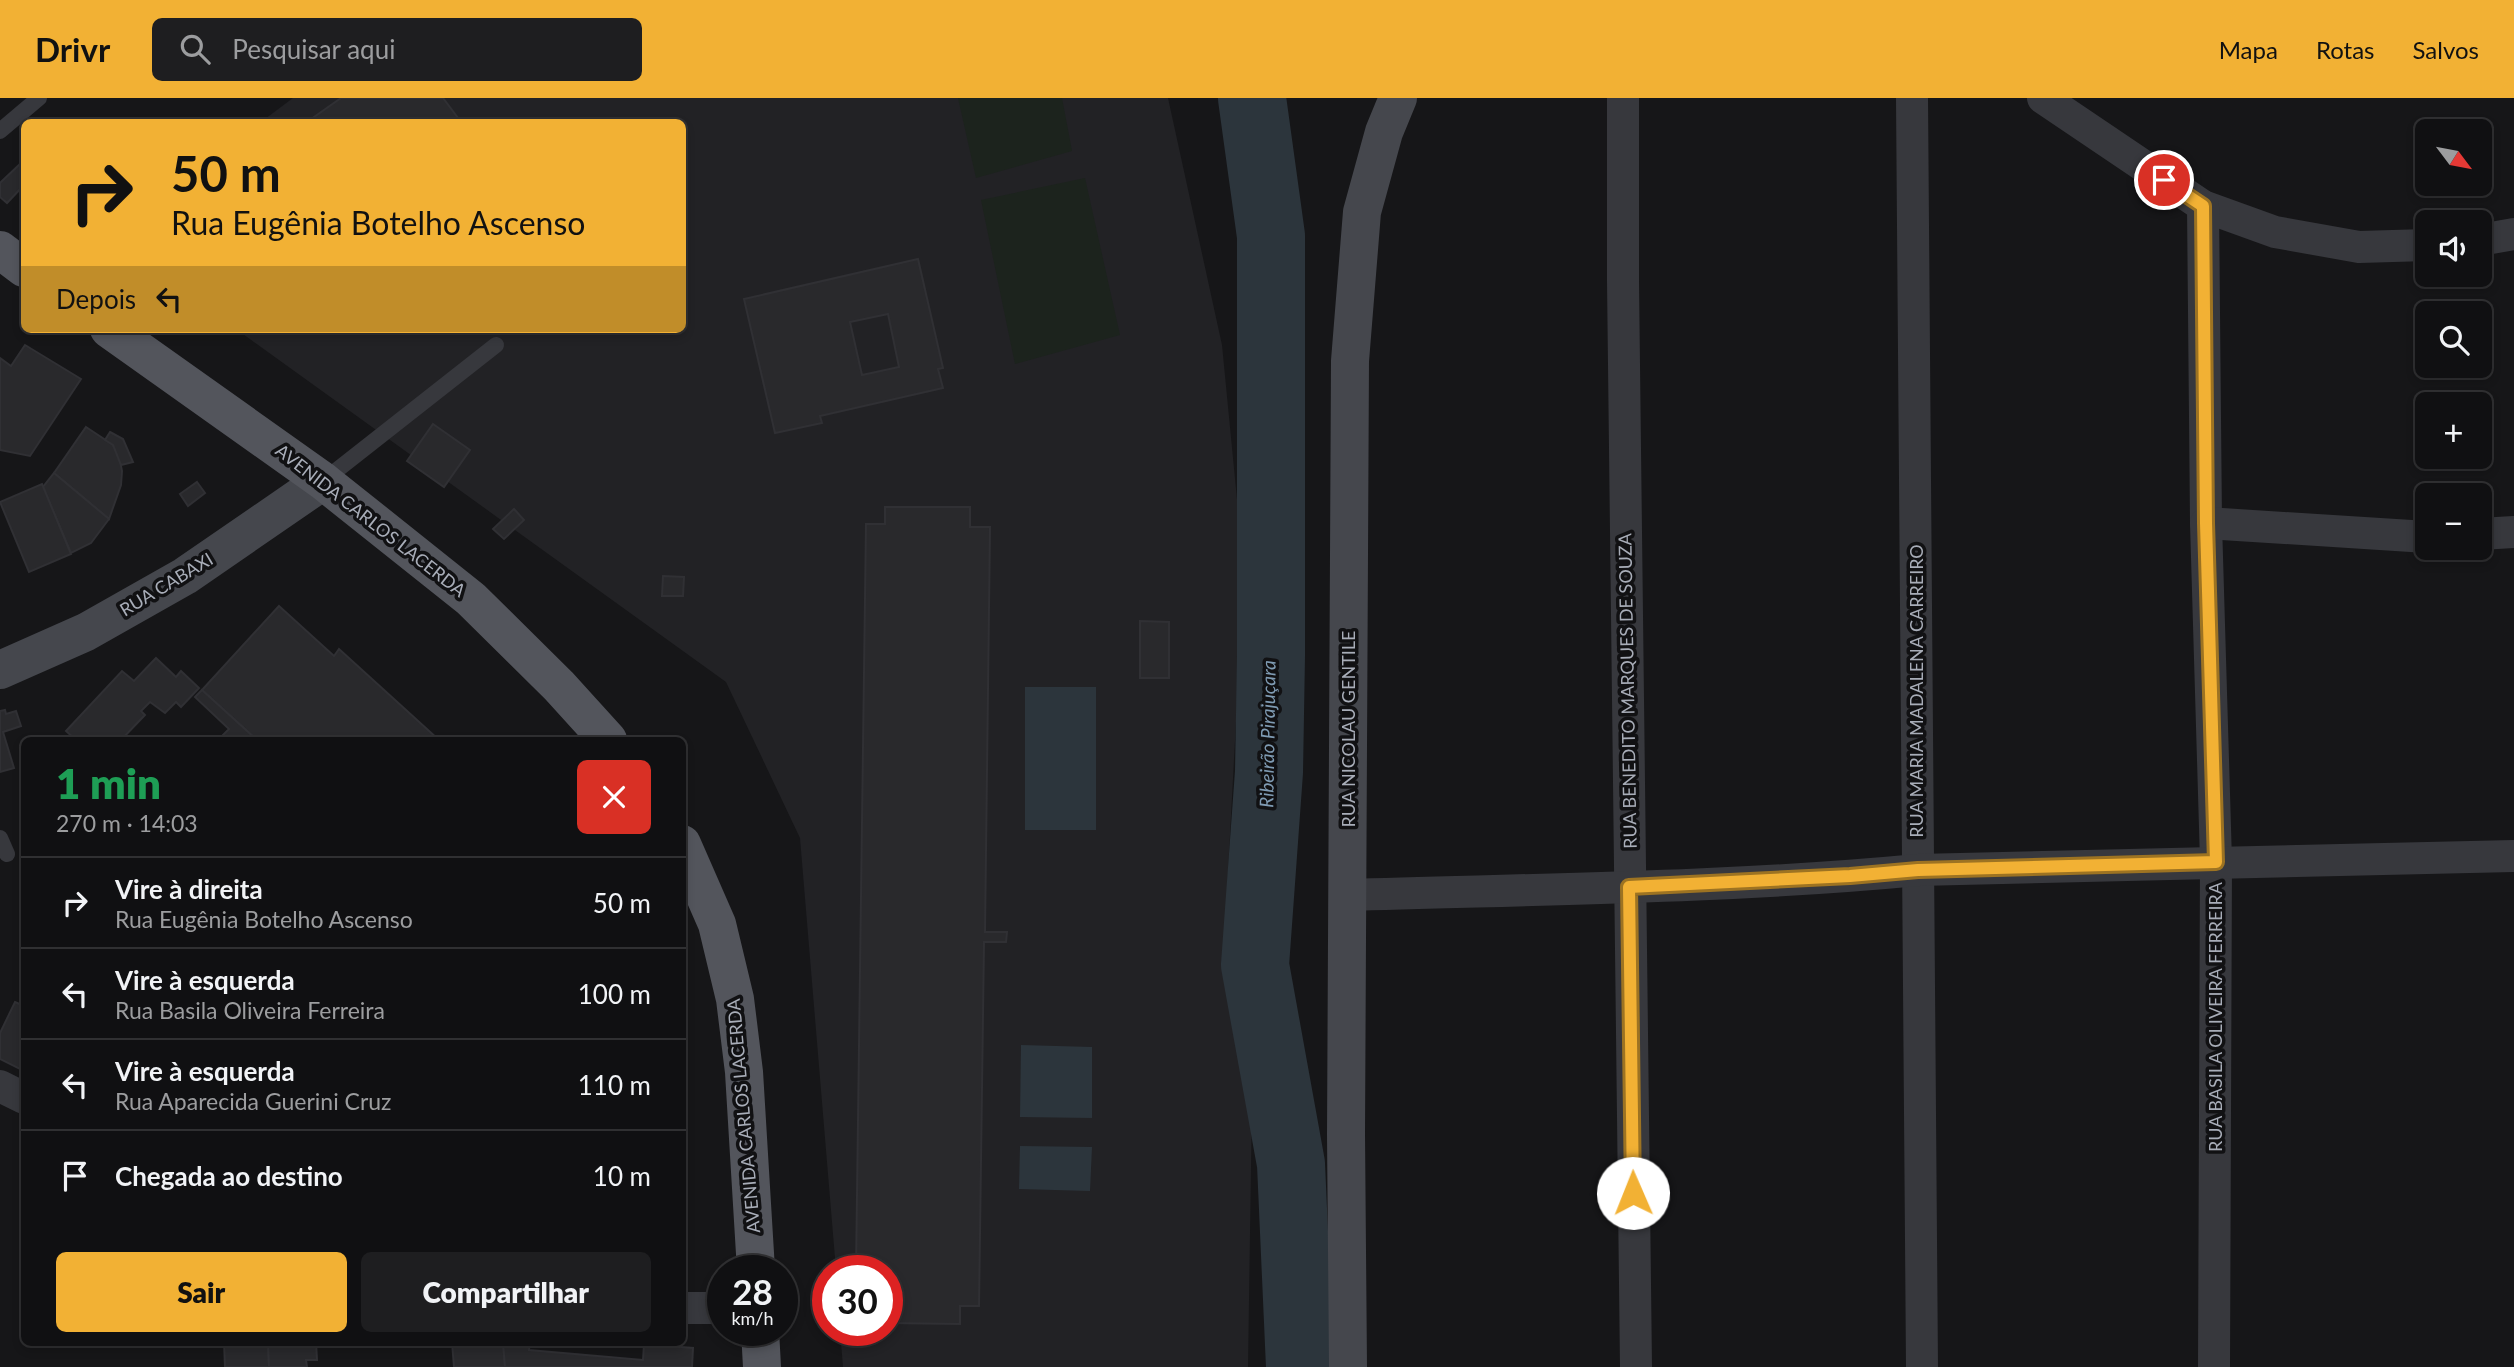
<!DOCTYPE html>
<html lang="pt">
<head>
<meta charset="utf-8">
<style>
  body { margin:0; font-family:Lato,sans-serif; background:#1e1e20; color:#f1f3f6; height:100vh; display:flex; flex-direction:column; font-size:26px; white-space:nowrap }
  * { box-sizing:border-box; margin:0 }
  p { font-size:23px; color:#9c9d9f }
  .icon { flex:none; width:38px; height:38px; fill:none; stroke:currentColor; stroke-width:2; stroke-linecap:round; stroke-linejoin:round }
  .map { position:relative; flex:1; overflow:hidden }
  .panel { position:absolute; left:21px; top:639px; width:665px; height:609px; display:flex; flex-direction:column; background:#101012; border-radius:10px; box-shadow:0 4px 10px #0003,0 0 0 2px #303032 }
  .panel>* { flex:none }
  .banner { position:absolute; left:21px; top:21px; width:665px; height:214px; border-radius:10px; box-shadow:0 4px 10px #0003,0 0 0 2px #303032; background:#f2b134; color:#111; overflow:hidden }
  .needle { width:46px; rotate:122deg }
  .controls { position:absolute; left:2415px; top:21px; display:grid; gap:14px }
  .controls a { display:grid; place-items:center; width:77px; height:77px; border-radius:10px; background:#101012; box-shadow:0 4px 10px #0003,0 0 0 2px #303032; font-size:35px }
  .speed { position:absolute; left:707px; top:1157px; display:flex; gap:14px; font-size:35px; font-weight:700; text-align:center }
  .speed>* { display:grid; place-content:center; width:91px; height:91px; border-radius:50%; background:#101012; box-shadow:0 4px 10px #0003,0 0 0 2px #303032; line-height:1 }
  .speed small { font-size:18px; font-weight:400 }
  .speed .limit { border:10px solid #d22; background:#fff; color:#111 }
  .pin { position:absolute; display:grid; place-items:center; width:60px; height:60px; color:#fff; margin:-30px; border:4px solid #fff; border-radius:50%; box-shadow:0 2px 7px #0007 }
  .me { position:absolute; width:77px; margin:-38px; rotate:359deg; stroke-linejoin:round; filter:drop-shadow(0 0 5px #0008) }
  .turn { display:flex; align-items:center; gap:24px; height:147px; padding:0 35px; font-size:32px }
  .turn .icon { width:91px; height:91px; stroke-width:2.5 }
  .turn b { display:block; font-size:49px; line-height:60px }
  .then { display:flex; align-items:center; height:66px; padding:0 35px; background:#0003; gap:14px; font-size:26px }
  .round { display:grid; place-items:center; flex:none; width:74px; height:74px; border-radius:10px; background:#1e1e20 }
  .overview { display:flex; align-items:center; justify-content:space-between; height:119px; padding:0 35px }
  h1 { font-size:42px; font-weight:800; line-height:52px; color:#1e9e55 }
  .primary-button { display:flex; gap:14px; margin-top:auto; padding:14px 35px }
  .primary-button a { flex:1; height:80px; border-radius:10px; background:#f2b134; color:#111; font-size:28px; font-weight:800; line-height:80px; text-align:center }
  .primary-button a+a { background:#1e1e20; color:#f1f3f6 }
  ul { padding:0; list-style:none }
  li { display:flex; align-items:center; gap:21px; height:91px; padding:0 35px; border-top:2px solid #303032 }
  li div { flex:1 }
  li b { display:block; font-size:26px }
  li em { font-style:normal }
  header { display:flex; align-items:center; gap:42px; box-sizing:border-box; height:98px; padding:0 35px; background:#f2b134; color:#111 }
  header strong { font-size:33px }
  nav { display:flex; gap:38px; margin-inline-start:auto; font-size:24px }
  .search { width:490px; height:63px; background:#1e1e20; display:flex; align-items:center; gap:18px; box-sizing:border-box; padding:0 24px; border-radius:10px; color:#9c9d9f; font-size:26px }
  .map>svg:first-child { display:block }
</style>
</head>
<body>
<header>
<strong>Drivr</strong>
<div class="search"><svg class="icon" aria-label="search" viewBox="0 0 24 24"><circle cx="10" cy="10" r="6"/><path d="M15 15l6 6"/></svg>Pesquisar aqui</div>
<nav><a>Mapa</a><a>Rotas</a><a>Salvos</a></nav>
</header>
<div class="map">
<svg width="2514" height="1269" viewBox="0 0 2514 1269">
  <rect width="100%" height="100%" fill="#161618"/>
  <path fill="#222225" d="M293 0H1168L1222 247 1244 473 1223 869 1252 1004 1248 1269H843L840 1232H887V1172H836L800 740 726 584 236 231H682V24H261Z"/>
  <g fill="#1c231d">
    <path d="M958 0H1062L1072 53 976 80Z"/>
    <path d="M1085 80 1120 237 1015 266 981 102Z"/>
  </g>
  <g fill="#2c353c">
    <rect x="1025" y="589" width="71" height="143"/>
    <path d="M1021 947 1092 949V1020L1020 1019Z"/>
    <path d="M1020 1048 1092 1049 1090 1093 1019 1091Z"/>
  </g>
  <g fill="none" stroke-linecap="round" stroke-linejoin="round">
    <path stroke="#2c353c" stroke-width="68" d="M1252 0 1271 138V558L1269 674 1255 867 1291 1066 1300 1269"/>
  </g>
  <g fill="#29292c" stroke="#303034" stroke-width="2" fill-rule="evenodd">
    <path d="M341 0H443L461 24H307Z"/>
    <path d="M21 65 24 69V87L7 105 0 99V85Z"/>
    <path d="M918 161 943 270 938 271 943 290 820 318 822 325 775 335 744 201ZM888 216 899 269 862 277 850 224Z"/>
    <path d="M25 247 81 281 30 358 0 352V260L11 268Z"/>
    <path d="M433 326 470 352 444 389 407 363Z"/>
    <path d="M86 329 113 347 119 358 122 373 121 387 109 421 54 375Z"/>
    <path d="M110 334 123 341 133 364 121 367 113 347 105 342Z"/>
    <path d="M54 375 109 421 91 445 71 455 43 389Z"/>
    <path d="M197 384 205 395 188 408 180 396Z"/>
    <path d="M42 386 71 456 29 474 0 404Z"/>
    <path d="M885 409H970V429H990L985 834H1007L1006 844H984L979 1208H960V1226L887 1225V1172H856L866 426H885Z"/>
    <path d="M514 411 524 422 504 441 493 431Z"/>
    <path d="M663 478 684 479 683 498H662Z"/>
    <path d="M279 508 334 558 339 551 439 642H257L202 592Z"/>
    <path d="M1140 523 1169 524V580H1140Z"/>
    <path d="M156 560 176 579 181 573 199 590 181 609 176 604 165 615 150 604 141 613 145 617 121 642H76L66 633 122 573 134 583Z"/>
    <path d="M202 592 257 642H218L229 631 195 599Z"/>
    <path d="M5 612 6 616 16 613 21 628 3 634 14 670 0 674V613Z"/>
    <path d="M15 904 24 908V973L0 961V935Z"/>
    <path d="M224 1244H268L269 1269H225Z"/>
    <path d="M268 1244H316L317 1262H306L307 1269H269Z"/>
    <path d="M452 1244H503L505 1269H454Z"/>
    <path d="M503 1244H530L529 1252 643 1262 644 1246 693 1250 692 1269H505Z"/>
  </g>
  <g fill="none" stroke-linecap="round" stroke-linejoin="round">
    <g stroke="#37383d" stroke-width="16">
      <path d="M0 33 39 0"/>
      <path d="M323 383 496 247"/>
      <path d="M0 740 7 756"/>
    </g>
    <g stroke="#37383d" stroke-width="32">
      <path d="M1623 0V183L1636 1269"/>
      <path d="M1912 0 1922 1269"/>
      <path d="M2043 0 2203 108 2275 134 2359 149 2427 147"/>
      <path d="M2203 108 2206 425 2216 763 2214 1269"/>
      <path d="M2480 142 2514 136"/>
      <path d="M2206 425 2427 439"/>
      <path d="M2480 436 2514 434"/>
      <path d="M1347 797C1537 791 1728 790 1918 772L2514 758"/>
      <path d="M0 988 24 1000"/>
      <path d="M682 1210H723"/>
    </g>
    <g stroke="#45474d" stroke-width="38">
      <path d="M0 572 86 534 185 478 323 383"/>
      <path d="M1348 1269 1346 1036 1350 263 1362 114 1384 34 1398 0"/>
    </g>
    <g stroke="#53555c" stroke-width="38">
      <path d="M0 152 24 170"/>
      <path d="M109 231 323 383 471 501 559 588 608 642"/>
      <path d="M682 746 717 826 735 901 744 974 756 1172"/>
      <path d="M760 1232 762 1269"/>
    </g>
  </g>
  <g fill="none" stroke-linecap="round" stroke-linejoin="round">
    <g stroke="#9d7322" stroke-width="18">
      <path id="route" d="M1633 1095 1629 789 1850 778 1918 772 2216 764 2206 425 2203 108 2164 82"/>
    </g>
    <use href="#route" stroke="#f2b134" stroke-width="12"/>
  </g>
  <g text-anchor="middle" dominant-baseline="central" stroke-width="7" stroke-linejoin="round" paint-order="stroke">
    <g font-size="18" fill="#a8adb8" stroke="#111113">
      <text transform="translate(371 422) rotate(38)">AVENIDA CARLOS LACERDA</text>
      <text transform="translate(166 486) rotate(-31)">RUA CABAXI</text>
      <text transform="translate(1627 593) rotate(-91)">RUA BENEDITO MARQUES DE SOUZA</text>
      <text transform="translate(1916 593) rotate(-90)">RUA MARIA MADALENA CARREIRO</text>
      <text transform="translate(1348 631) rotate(-90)">RUA NICOLAU GENTILE</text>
      <text transform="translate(2215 919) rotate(-90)">RUA BASILA OLIVEIRA FERREIRA</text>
      <text transform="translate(743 1018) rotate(-95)">AVENIDA CARLOS LACERDA</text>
    </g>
    <g font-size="19" font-style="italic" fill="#7f9bb3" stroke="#111113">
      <text transform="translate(1267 636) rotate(-89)">Ribeirão Pirajuçara</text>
    </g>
  </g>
</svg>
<div class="controls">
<a><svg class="needle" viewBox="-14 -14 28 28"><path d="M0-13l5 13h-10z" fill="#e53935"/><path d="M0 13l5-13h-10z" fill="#9c9d9f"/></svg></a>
<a><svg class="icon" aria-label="sound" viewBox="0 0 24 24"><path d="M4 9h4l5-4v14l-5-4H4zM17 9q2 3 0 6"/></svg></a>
<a><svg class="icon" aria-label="search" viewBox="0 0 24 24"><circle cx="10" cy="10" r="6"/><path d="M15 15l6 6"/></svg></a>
<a>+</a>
<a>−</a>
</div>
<div class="speed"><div>28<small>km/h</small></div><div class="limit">30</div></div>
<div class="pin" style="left:2164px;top:82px;background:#d93025"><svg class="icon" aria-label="arrive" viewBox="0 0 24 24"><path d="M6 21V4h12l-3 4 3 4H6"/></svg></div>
<svg class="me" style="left:1633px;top:1095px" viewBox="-20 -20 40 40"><circle r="19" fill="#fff"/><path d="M0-13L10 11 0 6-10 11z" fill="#f2b134"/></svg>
<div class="banner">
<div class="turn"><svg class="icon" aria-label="right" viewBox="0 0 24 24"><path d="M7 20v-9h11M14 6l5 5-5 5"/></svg><div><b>50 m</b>Rua Eugênia Botelho Ascenso</div></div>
<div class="then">Depois<svg class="icon" aria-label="left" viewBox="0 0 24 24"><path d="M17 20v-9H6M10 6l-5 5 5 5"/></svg></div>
</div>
<section class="panel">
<div class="overview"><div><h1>1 min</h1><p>270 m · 14:03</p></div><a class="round" style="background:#d93025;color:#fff"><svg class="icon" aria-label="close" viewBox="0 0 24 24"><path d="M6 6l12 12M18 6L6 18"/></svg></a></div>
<ul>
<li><svg class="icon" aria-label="right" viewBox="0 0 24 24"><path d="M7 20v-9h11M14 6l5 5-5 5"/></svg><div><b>Vire à direita</b><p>Rua Eugênia Botelho Ascenso</p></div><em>50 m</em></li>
<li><svg class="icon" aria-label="left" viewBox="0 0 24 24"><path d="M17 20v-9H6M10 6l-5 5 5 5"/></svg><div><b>Vire à esquerda</b><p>Rua Basila Oliveira Ferreira</p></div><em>100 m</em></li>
<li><svg class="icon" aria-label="left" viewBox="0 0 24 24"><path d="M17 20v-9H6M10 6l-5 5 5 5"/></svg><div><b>Vire à esquerda</b><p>Rua Aparecida Guerini Cruz</p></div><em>110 m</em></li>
<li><svg class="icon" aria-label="arrive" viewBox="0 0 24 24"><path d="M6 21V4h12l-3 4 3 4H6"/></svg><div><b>Chegada ao destino</b></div><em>10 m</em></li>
</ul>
<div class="primary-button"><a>Sair</a><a>Compartilhar</a></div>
</section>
</div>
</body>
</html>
